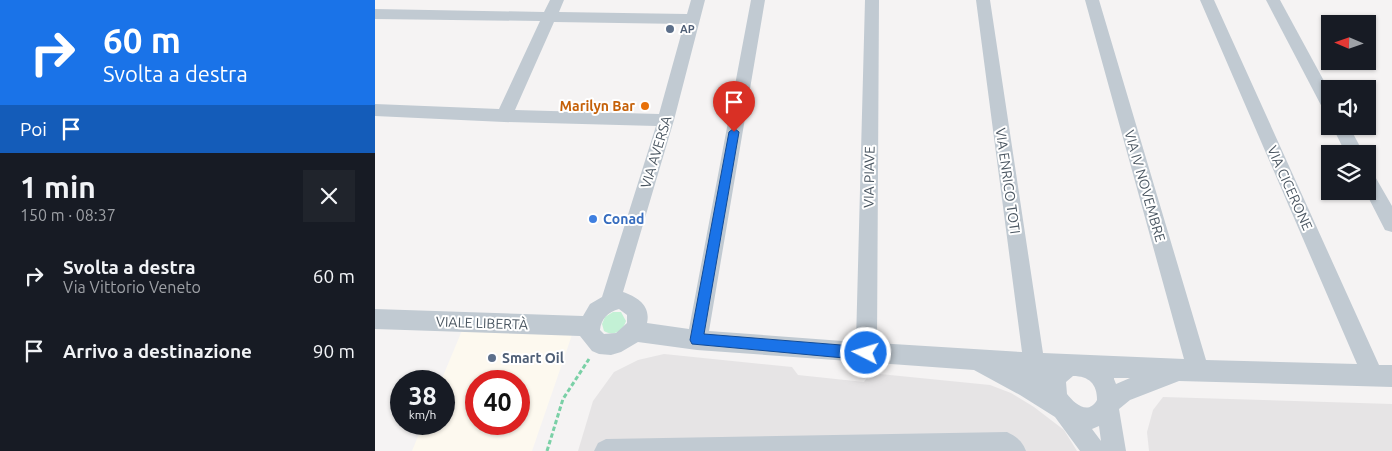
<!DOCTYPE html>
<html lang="it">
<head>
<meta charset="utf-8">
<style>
  body { margin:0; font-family:Ubuntu,sans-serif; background:#20242c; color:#f1f3f6; height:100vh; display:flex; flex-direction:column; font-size:19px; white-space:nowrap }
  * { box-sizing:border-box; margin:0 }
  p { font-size:16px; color:#9ea1a6 }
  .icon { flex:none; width:28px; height:28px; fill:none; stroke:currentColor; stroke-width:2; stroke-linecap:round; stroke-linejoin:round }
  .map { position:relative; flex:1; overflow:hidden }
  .panel { display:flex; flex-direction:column; background:#171b24; width:375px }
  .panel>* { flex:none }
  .guide { background:#1a73e8; color:#fff; overflow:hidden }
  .needle { width:32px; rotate:272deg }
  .fabs { position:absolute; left:946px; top:15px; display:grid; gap:10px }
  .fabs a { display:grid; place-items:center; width:55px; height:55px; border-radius:0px; background:#171b24; box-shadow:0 1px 4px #0004; font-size:25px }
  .speed { position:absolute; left:15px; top:370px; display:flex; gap:10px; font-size:25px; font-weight:700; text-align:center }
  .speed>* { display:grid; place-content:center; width:65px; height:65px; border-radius:50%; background:#171b24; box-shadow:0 1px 4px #0004; line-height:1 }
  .speed small { font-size:12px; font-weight:400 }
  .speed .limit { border:8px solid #d22; background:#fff; color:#111 }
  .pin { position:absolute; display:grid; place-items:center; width:42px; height:42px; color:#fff; margin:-51px -21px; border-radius:50% 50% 50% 0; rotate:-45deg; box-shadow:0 0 5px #0007 }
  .pin .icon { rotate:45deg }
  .me { position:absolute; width:55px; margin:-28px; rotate:275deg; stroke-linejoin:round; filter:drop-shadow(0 0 4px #0008) }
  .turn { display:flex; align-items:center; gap:18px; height:105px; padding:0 20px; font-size:22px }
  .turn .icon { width:65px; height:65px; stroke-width:2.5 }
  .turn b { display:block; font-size:35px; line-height:42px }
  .then { display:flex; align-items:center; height:48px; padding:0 20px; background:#0003; gap:10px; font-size:19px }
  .round { display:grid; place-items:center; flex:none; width:52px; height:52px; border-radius:0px; background:#20242c }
  .overview { display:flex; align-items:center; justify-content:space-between; height:85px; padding:0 20px }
  h1 { font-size:30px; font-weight:700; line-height:38px }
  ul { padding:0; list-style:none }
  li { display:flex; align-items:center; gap:15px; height:75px; padding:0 20px }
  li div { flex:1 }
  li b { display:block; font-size:19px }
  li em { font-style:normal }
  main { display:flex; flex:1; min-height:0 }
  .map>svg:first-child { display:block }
</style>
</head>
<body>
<main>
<section class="panel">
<div class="guide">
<div class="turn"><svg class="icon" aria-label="right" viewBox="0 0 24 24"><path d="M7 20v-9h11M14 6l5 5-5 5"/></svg><div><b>60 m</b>Svolta a destra</div></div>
<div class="then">Poi<svg class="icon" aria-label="arrive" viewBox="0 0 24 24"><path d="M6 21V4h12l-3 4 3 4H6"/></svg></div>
</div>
<div class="overview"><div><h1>1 min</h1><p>150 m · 08:37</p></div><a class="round"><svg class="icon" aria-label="close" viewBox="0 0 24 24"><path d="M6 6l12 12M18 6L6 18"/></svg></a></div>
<ul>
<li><svg class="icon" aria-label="right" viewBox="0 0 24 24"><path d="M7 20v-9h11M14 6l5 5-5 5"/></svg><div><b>Svolta a destra</b><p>Via Vittorio Veneto</p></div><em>60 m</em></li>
<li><svg class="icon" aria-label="arrive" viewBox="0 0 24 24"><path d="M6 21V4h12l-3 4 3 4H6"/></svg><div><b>Arrivo a destinazione</b></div><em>90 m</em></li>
</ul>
</section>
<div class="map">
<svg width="1017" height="451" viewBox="0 0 1017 451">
  <rect width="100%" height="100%" fill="#f5f3f3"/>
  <path fill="#fdf9ef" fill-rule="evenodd" d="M88 328 198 332 157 451H37L48 424H69V381H66ZM101 381H144V424H101Z"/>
  <g fill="#e6e4e5">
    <path d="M289 354 417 367 423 375 489 382 495 373 615 385 636 393 659 407 689 430 702 451H203L218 401 239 372 263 360Z"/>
    <path d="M788 397 1017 404V451H774L772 432 778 410Z"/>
  </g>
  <path fill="#c3f1d5" d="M238 312H246L251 321C248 331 238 337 229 331L227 324 230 317Z"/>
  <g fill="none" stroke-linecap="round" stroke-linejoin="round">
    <path stroke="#7ad0a6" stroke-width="3" stroke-dasharray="4.5 2.5" stroke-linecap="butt" d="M172 451 188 399 214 359"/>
    <g fill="#c1cad2" fill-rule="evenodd">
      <path d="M175 0H189L184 12 312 14 316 0H330L299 120 248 292C262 297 276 305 272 323L314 329 376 0H390L334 331 481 342 490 0H504L502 343 647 352 601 0H615L668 353 809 359 710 0H724L831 360 982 364 825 0H839L1004 365H1017V387L804 381 755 400 744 409 751 451H705L680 417 645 395 599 370 322 350 263 342 246 352 236 355 224 354 217 351 205 336 0 329V309L208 316 215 304 227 297 281 126 129 122 0 116V104L124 109 165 21 0 19V9L169 12ZM179 22 309 24 284 114 140 110ZM244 309 252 315V323L241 333 229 334 225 330C226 319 233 312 244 309ZM698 376C714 376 722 384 722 400 713 416 699 403 692 394L691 382ZM739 379V378H755L741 384ZM724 426 726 441 717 429Z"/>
      <path d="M891 0H905L955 92V113L949 111Z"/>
      <path d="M957 126H974L989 154H971Z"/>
      <path d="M992 171 998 173 1017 206V232L1010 230 990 191H992Z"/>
      <path d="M632 432C642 437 647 441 651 451H219L223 443 231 439Z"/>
    </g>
  </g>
  <path fill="#1a73e8" stroke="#114b97" d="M359 128 364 132 329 334 491 347 495 349 497 353 495 358 491 360 317 344 315 340 354 132Z"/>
  <g fill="#5c6f8a" stroke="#fff" stroke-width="2">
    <circle cx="295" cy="29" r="5"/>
    <circle cx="117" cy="358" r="5"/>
  </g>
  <circle fill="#e8710a" stroke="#fff" stroke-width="2" cx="270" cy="106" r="5"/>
  <circle fill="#3f7fe0" stroke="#fff" stroke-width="2" cx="218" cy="219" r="5"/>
  <g text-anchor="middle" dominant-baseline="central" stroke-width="4" stroke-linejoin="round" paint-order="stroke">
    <g font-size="11" font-weight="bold" fill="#4e5e75" stroke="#fff" text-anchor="start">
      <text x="305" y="29">AP</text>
    </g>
    <g font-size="14" font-weight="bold" fill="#c56008" stroke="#fff" text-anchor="end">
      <text x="260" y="106">Marilyn Bar</text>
    </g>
    <g font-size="14" fill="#4a5661" stroke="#fff">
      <text transform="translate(281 152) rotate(-73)">VIA AVERSA</text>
      <text transform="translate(494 177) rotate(-89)">VIA PIAVE</text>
      <text transform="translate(633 181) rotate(82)">VIA ENRICO TOTI</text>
      <text transform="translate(770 186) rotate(74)">VIA IV NOVEMBRE</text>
      <text transform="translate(915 188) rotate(66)">VIA CICERONE</text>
      <text transform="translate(107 323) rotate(2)">VIALE LIBERTÀ</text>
    </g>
    <g font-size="14" font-weight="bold" fill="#366cbe" stroke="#fff" text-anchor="start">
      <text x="228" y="219">Conad</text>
    </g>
    <g font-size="14" font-weight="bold" fill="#4e5e75" stroke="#fff" text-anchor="start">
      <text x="127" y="358">Smart Oil</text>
    </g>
  </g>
</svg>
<div class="fabs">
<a><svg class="needle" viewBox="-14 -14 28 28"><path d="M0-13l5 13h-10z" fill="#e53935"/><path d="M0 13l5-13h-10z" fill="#9ea1a6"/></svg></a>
<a><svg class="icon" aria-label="sound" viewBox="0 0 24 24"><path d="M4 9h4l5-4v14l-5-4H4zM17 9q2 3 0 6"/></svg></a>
<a><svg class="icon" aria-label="layers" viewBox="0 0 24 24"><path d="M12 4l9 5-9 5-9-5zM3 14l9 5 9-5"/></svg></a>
</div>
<div class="speed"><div>38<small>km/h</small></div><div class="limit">40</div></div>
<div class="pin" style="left:359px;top:132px;background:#d93025"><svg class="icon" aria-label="arrive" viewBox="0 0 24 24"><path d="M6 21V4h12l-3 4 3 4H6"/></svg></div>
<svg class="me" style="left:491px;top:353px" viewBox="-20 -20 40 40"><circle r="17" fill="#1a73e8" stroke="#fff" stroke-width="3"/><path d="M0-11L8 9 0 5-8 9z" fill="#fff"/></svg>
</div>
</main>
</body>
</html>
